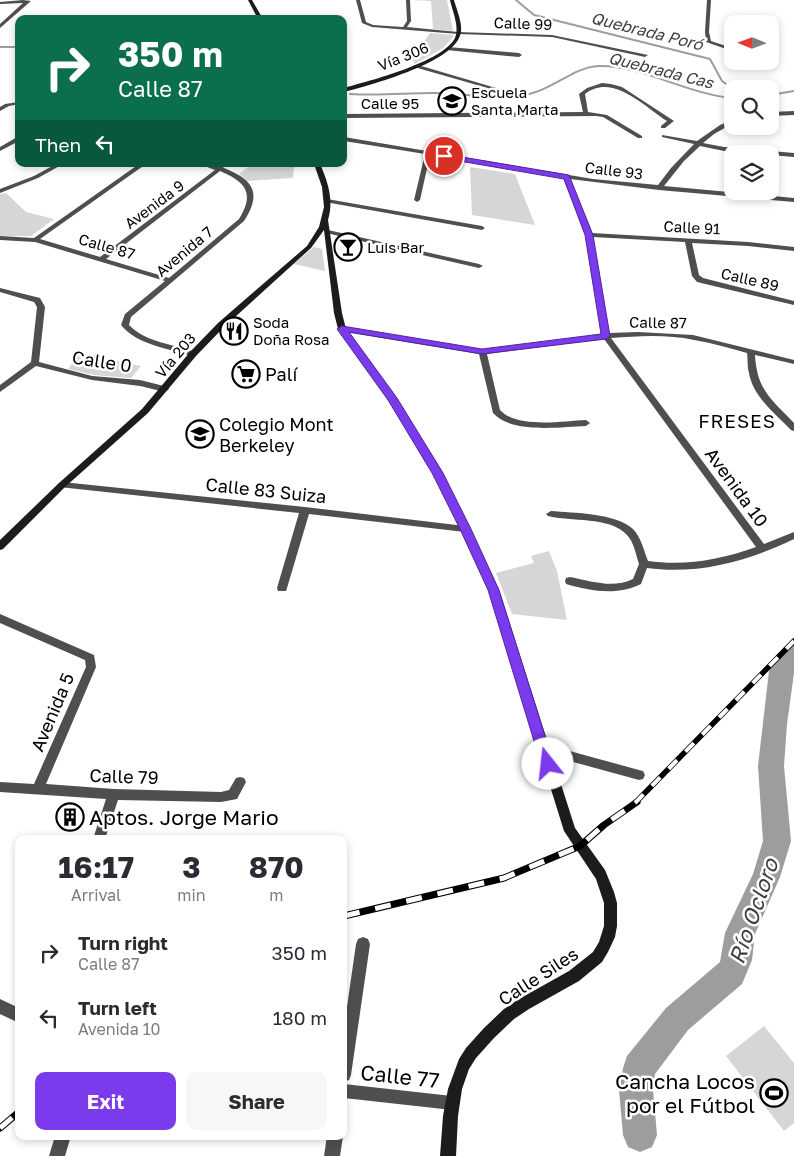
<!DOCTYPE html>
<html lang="en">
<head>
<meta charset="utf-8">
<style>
  body { margin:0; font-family:"Golos Text",sans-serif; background:#f7f7f7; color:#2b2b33; height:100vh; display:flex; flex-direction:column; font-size:19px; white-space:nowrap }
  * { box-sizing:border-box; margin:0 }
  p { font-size:16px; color:#7c7c81 }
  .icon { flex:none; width:28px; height:28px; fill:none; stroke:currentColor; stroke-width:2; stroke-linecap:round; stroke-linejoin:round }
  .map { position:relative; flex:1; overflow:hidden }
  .panel { position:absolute; left:15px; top:835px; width:332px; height:305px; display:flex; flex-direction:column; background:#fff; border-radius:10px; box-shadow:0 2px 8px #0003 }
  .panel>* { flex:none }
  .top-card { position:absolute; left:15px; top:15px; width:332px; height:152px; border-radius:10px; box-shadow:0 2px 8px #0003; background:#0b6e4f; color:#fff; overflow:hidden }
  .needle { width:32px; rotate:271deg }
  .tools { position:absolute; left:724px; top:15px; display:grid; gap:10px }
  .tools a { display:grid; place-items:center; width:55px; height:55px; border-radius:10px; background:#fff; box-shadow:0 2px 8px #0003; font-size:25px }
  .pin { position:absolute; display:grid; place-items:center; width:42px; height:42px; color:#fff; margin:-21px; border:2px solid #fff; border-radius:50%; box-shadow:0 1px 5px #0007 }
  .me { position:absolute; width:55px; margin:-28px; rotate:344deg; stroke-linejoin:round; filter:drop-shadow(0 0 4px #0008) }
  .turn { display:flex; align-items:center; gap:18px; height:105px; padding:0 20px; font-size:22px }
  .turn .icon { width:65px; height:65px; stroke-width:2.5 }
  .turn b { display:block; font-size:35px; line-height:42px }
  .then { display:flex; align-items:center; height:48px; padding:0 20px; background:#0003; gap:10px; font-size:19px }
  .eta { display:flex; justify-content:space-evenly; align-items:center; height:85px; text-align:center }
  .eta b { font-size:30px; font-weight:700; line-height:35px }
  .cta { display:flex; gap:10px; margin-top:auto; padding:10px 20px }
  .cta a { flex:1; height:58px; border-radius:10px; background:#7c3aed; color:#fff; font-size:20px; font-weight:700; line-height:58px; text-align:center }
  .cta a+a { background:#f7f7f7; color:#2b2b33 }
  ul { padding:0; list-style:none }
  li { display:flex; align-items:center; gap:15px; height:65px; padding:0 20px }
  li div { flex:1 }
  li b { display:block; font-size:19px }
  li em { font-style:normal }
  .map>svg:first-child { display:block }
</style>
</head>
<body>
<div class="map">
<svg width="794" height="1156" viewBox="0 0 794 1156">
  <rect width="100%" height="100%" fill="#fff"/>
  <g fill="#d6d6d6">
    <path d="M411 0H447L453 31 433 29 431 1Z"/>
    <path d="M430 33 453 35V37L443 48 415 64 412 59Z"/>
    <path d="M252 164H309L310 166 294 167 293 178 247 181 239 174Z"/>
    <path d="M470 167 515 174 535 225 472 215Z"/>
    <path d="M6 193 26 212 54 219 31 236H0V194Z"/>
    <path d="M314 247 322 249 325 271 294 264Z"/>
    <path d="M80 353 141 366 131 378 94 375 68 369Z"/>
    <path d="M549 551 557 571 567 620 512 614 496 573 534 563 531 556Z"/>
    <path d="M764 1026 794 1063V1123L784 1131 726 1056Z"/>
  </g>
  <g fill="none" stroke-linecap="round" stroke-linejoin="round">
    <g stroke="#9d9d9d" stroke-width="2">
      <path d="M516 0 534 15 710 59 722 81 733 89"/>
      <path d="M0 47H19"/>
      <path d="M350 94C378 96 406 93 434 93 465 93 498 101 529 94 554 89 573 67 599 66 641 65 687 94 732 98"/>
      <path d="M770 99H773L776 94 794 91"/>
    </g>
    <path fill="#9d9d9d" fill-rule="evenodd" d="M794 645V673L787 724 784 766 791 841 780 877 755 934 752 960 742 984 688 1030 655 1074 653 1090 657 1135 652 1147 640 1152 628 1147 623 1135 619 1090 623 1068 627 1056 666 1008 720 962 725 933 753 874 763 841 758 766 769 671 785 648Z"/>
    <g fill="#4f4f4f" fill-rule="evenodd">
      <path d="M23 0 31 1 0 28V24L23 3 0 4V2Z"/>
      <path d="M356 0H360L366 22 373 25 403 27 407 21 406 0H410L411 21 407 27 458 32 552 35 648 55 645 57 552 37 458 34 372 27 362 23Z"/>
      <path d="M707 0H711L709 32 711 41 732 48V51L706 42 705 32Z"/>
      <path d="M448 47 519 53 522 55 519 57 446 50Z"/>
      <path d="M414 65H418L496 88 491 89 414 67Z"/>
      <path d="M602 83 611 84 622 87 674 121 665 128H661V126L667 121C645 107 612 72 585 94L588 112 607 115 642 136V138H638L603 117 596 116 344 118V114L583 112 579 94 587 88Z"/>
      <path d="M19 102V104L9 106 0 111V107L5 104Z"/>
      <path d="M794 111V115L770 116V112Z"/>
      <path d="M732 120V124L714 134 703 143 724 147 794 153V157L724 151 700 146 684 161 664 186 794 198V202L659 190 570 179 592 233 748 242 794 247V251L748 246 692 243 699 275 703 278 794 301V305L697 282 692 276 685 242 593 237 609 333 638 332 693 335 794 360V364L755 355C757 390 771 399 794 423V431L791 430C775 413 753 397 749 373 747 366 748 359 747 353 729 348 712 343 694 340 667 334 638 336 611 338L764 544 794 532V539C748 561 698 575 647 568L641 584C618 596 590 591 566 584L565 581 566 578 570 577C591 581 613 589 633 579L639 564C636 555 634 542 627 535 610 516 570 522 548 516L546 514 551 511C573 513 616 513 633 529 641 537 644 551 648 561 685 566 720 560 756 547L604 339 487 354 500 410C517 429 563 421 586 420L590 423 586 426C559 427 512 434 493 413L479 354 339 331 338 329 342 327 483 350 602 334 586 235 563 178 430 155 420 200 417 202 414 200 425 154 344 141V137L593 179 658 185 671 168 694 144 662 137V135L697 141 720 125Z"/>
      <path d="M19 136V141L0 151V147Z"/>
      <path d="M56 164H63L38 178 0 193V189L34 176Z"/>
      <path d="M139 164H146L40 239 100 257 215 170 199 164 223 167 224 168C254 180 262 193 244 221L131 317 129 325C145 342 175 345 196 352V356H190C168 348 137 345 121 325L125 314 165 281 35 242 0 240V236L34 238ZM220 171C246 182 255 193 239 219L169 278 106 259Z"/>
      <path d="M327 199 482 226 485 228 482 230 325 202V200Z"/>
      <path d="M328 230 479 264 483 266 479 268 326 233V231Z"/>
      <path d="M0 288 40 298 45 307 39 362 92 376 140 380 168 387 169 389 165 392 140 386 92 380 36 366 0 392V385L31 362 37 307 34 302 0 292Z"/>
      <path d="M62 482 305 507 465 526 470 529 465 532 309 514 287 588 286 591H278L277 588 299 513 59 487 57 485Z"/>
      <path d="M0 614 94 655 96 667 46 784 114 789 221 792 229 790 236 778 240 777 244 778 246 782 237 799 221 802 118 800 105 839H93L106 799 0 792V782L34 784 86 667 85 660 0 623Z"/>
      <path d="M544 744 639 770 643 771 645 775 643 779 639 780 544 754 540 753 538 749 540 745Z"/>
      <path d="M363 937 368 939 370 944 351 1075 349 1080 344 1082V1028L356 944 358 939Z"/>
      <path d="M0 999 19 1008V1023L0 1014Z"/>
      <path d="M344 1084 452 1096 457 1098 459 1103 457 1108 452 1110 344 1098Z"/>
      <path d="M55 1136H71L65 1156H49Z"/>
      <path d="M327 1136H343L340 1156H324Z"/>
    </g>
    <g fill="#1c1c1c" fill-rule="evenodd">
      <path d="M248 0H252L263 19H258Z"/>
      <path d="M450 0H454C457 11 465 28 459 38 447 64 371 85 344 92V88C369 81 443 62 455 38 460 27 452 10 450 0Z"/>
      <path d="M314 164H320C328 182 334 200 328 220L342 313 346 329 395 396 443 473 499 590 575 828 605 870 614 892 617 903V926L615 937 608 952 602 962 579 981 529 1009 514 1019 494 1038 476 1058 469 1069 462 1089 458 1116 456 1156H440L443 1116 448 1089 459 1059 466 1048 484 1028 504 1009 519 999 569 971 593 952 599 942 604 926V903L596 879 564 831 489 590 433 473 388 399 338 329 334 313 324 230 311 248 224 327 196 356 148 413 65 487 3 549 0 550V540L59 483 142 409 190 352 218 323 307 246 319 227 324 207 322 187Z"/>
    </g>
    <g stroke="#000" stroke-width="5.5">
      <path id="rail-far1" d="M635 803 794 641"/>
    </g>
    <g stroke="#000" stroke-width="7">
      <g id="rail">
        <path d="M344 916 504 878 580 846 604 825 637 802"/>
        <path d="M0 1128 19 1112"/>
      </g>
    </g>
    <use href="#rail-far1" stroke="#fff" stroke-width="4" stroke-dasharray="12" stroke-linecap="butt"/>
    <use href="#rail" stroke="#fff" stroke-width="5" stroke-dasharray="16" stroke-linecap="butt"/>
  </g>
  <path fill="#7c3aed" stroke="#51269a" d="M444 154 569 175 593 235 610 336 606 339 482 354 349 332 397 398 443 473 471 529 499 590 554 764 552 768 548 770 543 768 541 764 488 590 460 529 432 473 388 400 337 329 342 326 482 349 601 334 585 235 564 179 442 158V155Z"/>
  <defs>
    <g id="school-ring" transform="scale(1.4375)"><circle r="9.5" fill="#fff" stroke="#000" stroke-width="1.5"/><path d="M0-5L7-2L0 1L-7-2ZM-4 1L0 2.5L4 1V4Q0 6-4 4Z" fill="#000"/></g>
    <g id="bar-ring" transform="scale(1.4375)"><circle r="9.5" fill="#fff" stroke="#000" stroke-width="1.5"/><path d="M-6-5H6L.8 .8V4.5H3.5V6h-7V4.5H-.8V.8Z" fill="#000"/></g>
    <g id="restaurant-ring" transform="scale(1.4375)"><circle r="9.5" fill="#fff" stroke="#000" stroke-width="1.5"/><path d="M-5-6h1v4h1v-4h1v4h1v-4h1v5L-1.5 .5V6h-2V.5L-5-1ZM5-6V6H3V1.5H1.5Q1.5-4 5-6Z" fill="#000"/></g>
    <g id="supermarket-ring" transform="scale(1.4375)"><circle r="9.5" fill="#fff" stroke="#000" stroke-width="1.5"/><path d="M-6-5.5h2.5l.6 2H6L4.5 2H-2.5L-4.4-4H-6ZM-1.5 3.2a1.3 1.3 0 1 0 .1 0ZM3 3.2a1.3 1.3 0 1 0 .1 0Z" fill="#000"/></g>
    <g id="building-ring" transform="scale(1.4375)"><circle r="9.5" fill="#fff" stroke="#000" stroke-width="1.5"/><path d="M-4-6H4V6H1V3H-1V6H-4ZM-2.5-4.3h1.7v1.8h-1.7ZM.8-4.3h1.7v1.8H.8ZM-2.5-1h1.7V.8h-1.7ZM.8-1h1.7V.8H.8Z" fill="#000"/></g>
    <g id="stadium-ring" transform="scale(1.4375)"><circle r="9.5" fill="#fff" stroke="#000" stroke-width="1.5"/><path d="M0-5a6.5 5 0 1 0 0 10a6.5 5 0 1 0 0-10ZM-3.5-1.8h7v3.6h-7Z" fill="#000"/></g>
  </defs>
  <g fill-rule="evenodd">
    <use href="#school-ring" x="452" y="101"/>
    <use href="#bar-ring" x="348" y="247"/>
    <use href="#restaurant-ring" x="234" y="331"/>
    <use href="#supermarket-ring" x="246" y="374"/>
    <use href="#school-ring" x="200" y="434"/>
    <use href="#building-ring" x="70" y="817"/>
    <use href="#stadium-ring" x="774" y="1093"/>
  </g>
  <g text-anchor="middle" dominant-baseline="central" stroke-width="5" stroke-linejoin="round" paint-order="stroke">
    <g font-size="15" fill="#000" stroke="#fff">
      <text transform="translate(523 23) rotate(2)">Calle 99</text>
      <text transform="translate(403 56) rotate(-22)">Vía 306</text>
      <text x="390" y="103">Calle 95</text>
      <text transform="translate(614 170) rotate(7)">Calle 93</text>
      <text transform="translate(154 204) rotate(-37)">Avenida 9</text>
      <text transform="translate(692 227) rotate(3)">Calle 91</text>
      <text transform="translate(107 246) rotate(16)">Calle 87</text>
      <text transform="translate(184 251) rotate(-40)">Avenida 7</text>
      <text transform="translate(750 279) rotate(13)">Calle 89</text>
      <text transform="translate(658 322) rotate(1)">Calle 87</text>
      <text transform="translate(175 355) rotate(-50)">Vía 203</text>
    </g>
    <g font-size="15" fill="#000" stroke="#fff" text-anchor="start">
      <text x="471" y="92">Escuela<tspan x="471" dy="17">Santa Marta</tspan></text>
      <text x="367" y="247">Luis Bar</text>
      <text x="253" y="322">Soda<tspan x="253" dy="17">Doña Rosa</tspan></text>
    </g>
    <g font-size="16" font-style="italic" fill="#3e3e3e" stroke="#fff">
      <text transform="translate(647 31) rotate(14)">Quebrada Poró</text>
      <text transform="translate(661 70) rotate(14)">Quebrada Cas</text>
    </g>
    <g font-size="18" fill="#000" stroke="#fff">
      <text transform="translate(102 361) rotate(9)">Calle 0</text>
      <text transform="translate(737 487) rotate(54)">Avenida 10</text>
      <text transform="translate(266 490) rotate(6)">Calle 83 Suiza</text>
      <text transform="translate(52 712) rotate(-67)">Avenida 5</text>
      <text transform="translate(124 776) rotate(2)">Calle 79</text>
      <text transform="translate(538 976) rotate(-33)">Calle Siles</text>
    </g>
    <g font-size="18" fill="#000" stroke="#fff" text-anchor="start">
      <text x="265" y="374">Palí</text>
      <text x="219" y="424">Colegio Mont<tspan x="219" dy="21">Berkeley</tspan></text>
    </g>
    <g font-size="19" letter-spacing="1" fill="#000" stroke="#fff">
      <text x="737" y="420">FRESES</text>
    </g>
    <g font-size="21" fill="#000" stroke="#fff" text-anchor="start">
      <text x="89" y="817">Aptos. Jorge Mario</text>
      <text x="755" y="1081" text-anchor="end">Cancha Locos<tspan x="755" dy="24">por el Fútbol</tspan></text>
    </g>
    <g font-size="21" fill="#000" stroke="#fff">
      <text transform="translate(400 1076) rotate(6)">Calle 77</text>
    </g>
    <g font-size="22" font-style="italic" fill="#3e3e3e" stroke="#fff">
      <text transform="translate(753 911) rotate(-71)">Río Ocloro</text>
    </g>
  </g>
</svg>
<div class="tools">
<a><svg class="needle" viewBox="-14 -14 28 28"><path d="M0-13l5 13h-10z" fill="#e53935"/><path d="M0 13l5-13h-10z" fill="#7c7c81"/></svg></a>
<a><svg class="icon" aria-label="search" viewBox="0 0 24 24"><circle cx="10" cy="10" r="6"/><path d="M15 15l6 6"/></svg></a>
<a><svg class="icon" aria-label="layers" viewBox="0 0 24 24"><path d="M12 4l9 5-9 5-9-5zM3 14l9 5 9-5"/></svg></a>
</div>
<div class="pin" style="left:444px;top:156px;background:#d93025"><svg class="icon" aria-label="arrive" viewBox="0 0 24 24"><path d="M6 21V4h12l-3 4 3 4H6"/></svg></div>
<svg class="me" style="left:548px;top:764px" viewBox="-20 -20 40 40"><circle r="19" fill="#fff"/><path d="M0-13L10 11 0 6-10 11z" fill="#7c3aed"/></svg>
<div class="top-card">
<div class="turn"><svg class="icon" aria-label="right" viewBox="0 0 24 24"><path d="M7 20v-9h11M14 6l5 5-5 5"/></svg><div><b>350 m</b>Calle 87</div></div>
<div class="then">Then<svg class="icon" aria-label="left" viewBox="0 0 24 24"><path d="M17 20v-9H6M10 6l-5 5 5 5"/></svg></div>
</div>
<section class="panel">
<div class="eta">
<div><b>16:17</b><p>Arrival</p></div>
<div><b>3</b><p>min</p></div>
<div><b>870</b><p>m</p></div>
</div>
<ul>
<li><svg class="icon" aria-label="right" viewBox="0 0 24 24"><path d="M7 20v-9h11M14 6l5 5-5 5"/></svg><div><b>Turn right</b><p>Calle 87</p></div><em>350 m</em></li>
<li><svg class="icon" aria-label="left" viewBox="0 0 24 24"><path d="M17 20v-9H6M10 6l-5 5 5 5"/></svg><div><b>Turn left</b><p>Avenida 10</p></div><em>180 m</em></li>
</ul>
<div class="cta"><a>Exit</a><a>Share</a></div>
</section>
</div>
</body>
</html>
